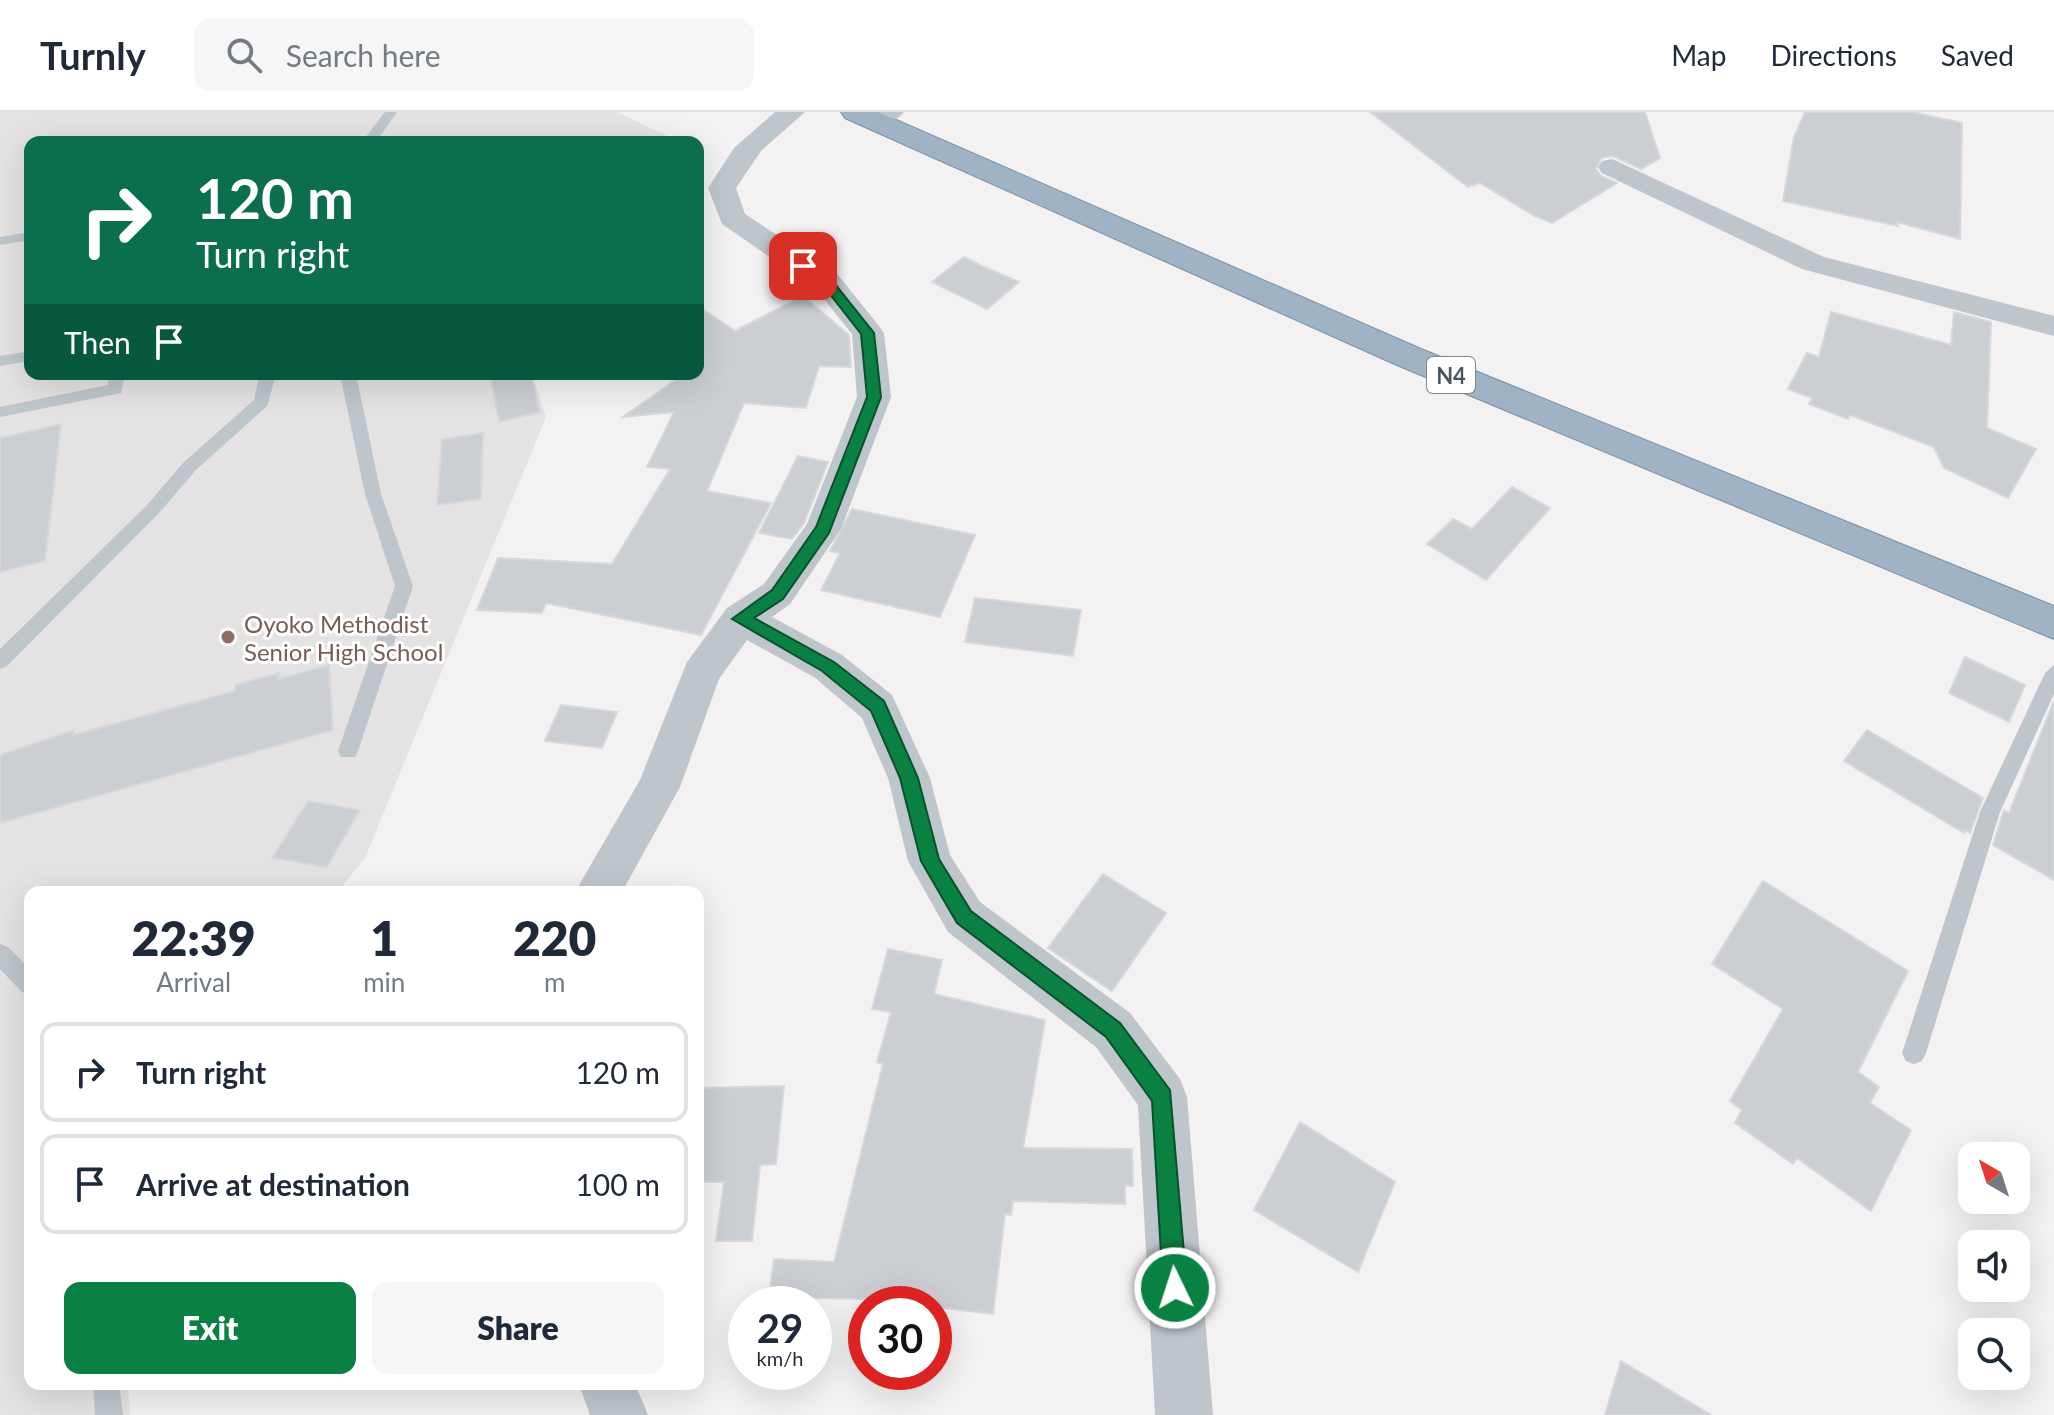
<!DOCTYPE html>
<html lang="en">
<head>
<meta charset="utf-8">
<style>
  body { margin:0; font-family:Lato,sans-serif; background:#f6f6f7; color:#1f2937; height:100vh; display:flex; flex-direction:column; font-size:30px; white-space:nowrap }
  * { box-sizing:border-box; margin:0 }
  p { font-size:26px; color:#747a83 }
  .icon { flex:none; width:44px; height:44px; fill:none; stroke:currentColor; stroke-width:2; stroke-linecap:round; stroke-linejoin:round }
  .map { position:relative; flex:1; overflow:hidden }
  .side { position:absolute; left:24px; top:774px; width:680px; height:504px; display:flex; flex-direction:column; background:#fff; border-radius:16px; box-shadow:0 8px 32px #0002 }
  .side>* { flex:none }
  .hud { position:absolute; left:24px; top:24px; width:680px; height:244px; border-radius:16px; box-shadow:0 8px 32px #0002; background:#0b6e4f; color:#fff; overflow:hidden }
  .needle { width:52px; rotate:321deg }
  .tools { position:absolute; left:1958px; top:1030px; display:grid; gap:16px }
  .tools a { display:grid; place-items:center; width:72px; height:72px; border-radius:16px; background:#fff; box-shadow:0 8px 32px #0002; font-size:40px }
  .speed { position:absolute; left:728px; top:1174px; display:flex; gap:16px; font-size:40px; font-weight:700; text-align:center }
  .speed>* { display:grid; place-content:center; width:104px; height:104px; border-radius:50%; background:#fff; box-shadow:0 8px 32px #0002; line-height:1 }
  .speed small { font-size:20px; font-weight:400 }
  .speed .limit { border:12px solid #d22; background:#fff; color:#111 }
  .pin { position:absolute; display:grid; place-items:center; width:68px; height:68px; color:#fff; margin:-34px; border-radius:16px; box-shadow:0 4px 12px #0006 }
  .me { position:absolute; width:88px; margin:-44px; rotate:356deg; stroke-linejoin:round; filter:drop-shadow(0 0 6px #0008) }
  .turn { display:flex; align-items:center; gap:28px; height:168px; padding:0 40px; font-size:36px }
  .turn .icon { width:104px; height:104px; stroke-width:2.5 }
  .turn b { display:block; font-size:56px; line-height:68px }
  .then { display:flex; align-items:center; height:76px; padding:0 40px; background:#0003; gap:16px; font-size:30px }
  .eta { display:flex; justify-content:space-evenly; align-items:center; height:136px; text-align:center }
  .eta b { font-size:48px; font-weight:800; line-height:56px }
  .cta { display:flex; gap:16px; margin-top:auto; padding:16px 40px }
  .cta a { flex:1; height:92px; border-radius:16px; background:#0b8043; color:#fff; font-size:32px; font-weight:800; line-height:92px; text-align:center }
  .cta a+a { background:#f6f6f7; color:#1f2937 }
  ul { padding:0; list-style:none }
  li { display:flex; align-items:center; gap:24px; height:100px; margin:0 16px 12px; padding:0 24px; border:4px solid #e0e1e3; border-radius:16px }
  li div { flex:1 }
  li b { display:block; font-size:30px }
  li em { font-style:normal }
  header { display:flex; align-items:center; gap:48px; box-sizing:border-box; height:112px; padding:0 40px; background:#fff; border-bottom:2px solid #e0e1e3 }
  header strong { font-size:38px }
  nav { display:flex; gap:44px; margin-inline-start:auto; font-size:28px }
  .search { width:560px; height:72px; background:#f6f6f7; display:flex; align-items:center; gap:20px; box-sizing:border-box; padding:0 28px; border-radius:16px; color:#747a83; font-size:30px }
  .map>svg:first-child { display:block }
</style>
</head>
<body>
<header>
<strong>Turnly</strong>
<div class="search"><svg class="icon" aria-label="search" viewBox="0 0 24 24"><circle cx="10" cy="10" r="6"/><path d="M15 15l6 6"/></svg>Search here</div>
<nav><a>Map</a><a>Directions</a><a>Saved</a></nav>
</header>
<div class="map">
<svg width="2054" height="1303" viewBox="0 0 2054 1303">
  <rect width="100%" height="100%" fill="#f3f1f1"/>
  <path fill="#e4e2e2" d="M0 0H617L680 30H30V262H532L546 305 365 746 337 780H30V1272H128L130 1303H0Z"/>
  <g fill="#cbced3" stroke="#d6d8dc" stroke-width="2">
    <path d="M1370 0H1645L1660 46 1641 57 1613 44 1601 46 1596 57 1601 64 1617 71 1552 111 1533 103 1480 71 1468 75Z"/>
    <path d="M1805 0H1912L1962 11 1960 127 1897 110 1898 114 1783 89 1794 25Z"/>
    <path d="M964 145 982 154 1019 170 987 197 932 170Z"/>
    <path d="M803 184 849 223 851 255 819 254 806 296 744 291 707 379 771 391 701 523 546 491 542 501 477 498 498 446 612 452 670 357 647 355 674 300 623 305 684 262H698V194L735 219Z"/>
    <path d="M1831 200 1951 233 1954 200 1991 210 1987 316 2036 337 2008 386 1944 356 1934 335 1850 303 1848 307 1809 292 1812 286 1788 277 1807 241 1819 245Z"/>
    <path d="M490 262H531L540 300 499 310Z"/>
    <path d="M61 312 45 449 0 460V326Z"/>
    <path d="M483 321 481 387 437 393 442 327Z"/>
    <path d="M798 344 828 350 804 411 792 427 759 421Z"/>
    <path d="M1512 375 1550 396 1486 468 1427 432 1453 407 1472 417Z"/>
    <path d="M852 397 975 423 940 505 821 478 840 441 830 439Z"/>
    <path d="M975 486 1081 498 1073 544 965 530Z"/>
    <path d="M1965 545 2025 573 2009 610 1949 581Z"/>
    <path d="M329 553 333 618 0 711V643L74 618 73 623 235 579V573L279 561V567Z"/>
    <path d="M2054 589V768L1993 733 2003 701 2004 698 2009 701Z"/>
    <path d="M561 593 617 600 602 636 545 629Z"/>
    <path d="M1867 618 1983 686 1970 721 1966 718 1964 721 1844 649Z"/>
    <path d="M308 689 360 698 327 755 272 746Z"/>
    <path d="M1103 762 1166 801 1112 879 1048 836Z"/>
    <path d="M1763 769 1908 859 1858 960 1879 975 1870 991 1911 1018 1871 1099 1797 1046 1793 1052 1735 1011 1742 998 1730 989 1783 897 1712 852Z"/>
    <path d="M888 837 942 848 934 882 1045 908 1023 1036 1132 1037 1133 1074 1125 1073V1092L1013 1089 1011 1103 1005 1102 993 1202 866 1187 769 1185 774 1147 834 1150 883 952 877 950 891 900 872 897Z"/>
    <path d="M784 974 776 1052 760 1053 752 1129H716L724 1070H698V976Z"/>
    <path d="M1300 1010 1395 1070 1358 1160 1254 1098Z"/>
    <path d="M1621 1249 1711 1303H1605Z"/>
  </g>
  <g fill="none" stroke-linecap="round" stroke-linejoin="round">
    <g stroke="#7990a7" stroke-width="2">
      <path id="trunk" d="M841 0H878L1421 237 2054 494V527L1397 253 845 6Z"/>
    </g>
    <g fill="#bec6cc" fill-rule="evenodd">
      <path d="M385 0H397L376 30H362Z"/>
      <path d="M30 120V128L0 133V125Z"/>
      <path d="M30 239V249L0 254V244Z"/>
      <path d="M109 262H125L121 281 0 305V295L108 273Z"/>
      <path d="M260 262H276L267 294 196 358 159 401 7 554 0 557V537L147 393 184 350 254 288Z"/>
      <path d="M340 262H356L381 382 413 474 358 639 355 645H341L338 639 395 474 365 382Z"/>
      <path d="M2054 553V582L2000 700 1926 941 1922 949 1914 952 1906 949 1902 941 1980 700 2045 561Z"/>
      <path d="M0 832 8 835 30 857V883L22 880 0 857Z"/>
      <path d="M93 1272H119L123 1303H95Z"/>
    </g>
    <g fill="#bec6cc" fill-rule="evenodd">
      <path d="M775 0H805L761 39 736 76 745 102 838 163 879 214 884 221 891 285 841 417 790 492 772 505 842 543 892 583 930 666 950 743 980 790 1130 901 1180 967 1187 985 1213 1303H1155L1138 993 1096 935 948 820 908 749 888 666 862 606 814 565 747 528 719 567 680 675 622 780H575L640 668 687 550 727 496 764 472 807 412 857 285 852 222 816 177 722 112 708 76 734 36Z"/>
      <path d="M864 0H904C896 11 875 15 863 12L859 6Z"/>
      <path d="M1612 47 1824 145 2054 204V224L1802 157 1602 61 1598 55 1602 49Z"/>
      <path d="M579 1272H635L648 1303H590Z"/>
    </g>
    <use href="#trunk" fill="#a0b3c4" fill-rule="evenodd"/>
  </g>
  <path fill="#0b8043" stroke="#07532c" stroke-width="2" d="M798 151H808L831 167 874 221 881 285 829 421 783 487 754 506 834 550 884 589 918 666 939 747 971 799 1120 911 1170 978 1187 1176 1184 1184 1175 1188 1167 1184 1163 1176 1152 989 1106 925 957 811 921 749 900 666 871 599 822 559 732 507 772 478 816 415 867 285 861 222 822 172 798 156Z"/>
  <circle fill="#8d6e63" stroke="#fff" stroke-width="3" cx="228" cy="525" r="8"/>
  <g text-anchor="middle" dominant-baseline="central" stroke-width="6" stroke-linejoin="round" paint-order="stroke">
    <rect fill="#fff" stroke="#80888e" stroke-width="2" x="1427" y="245" width="48" height="36" rx="6"/>
    <g font-size="22" font-weight="bold" fill="#4a555d">
      <text x="1451" y="263">N4</text>
    </g>
    <g font-size="24" fill="#785e54" stroke="#fff" text-anchor="start">
      <text x="244" y="511">Oyoko Methodist<tspan x="244" dy="28">Senior High School</tspan></text>
    </g>
  </g>
</svg>
<div class="tools">
<a><svg class="needle" viewBox="-14 -14 28 28"><path d="M0-13l5 13h-10z" fill="#e53935"/><path d="M0 13l5-13h-10z" fill="#747a83"/></svg></a>
<a><svg class="icon" aria-label="sound" viewBox="0 0 24 24"><path d="M4 9h4l5-4v14l-5-4H4zM17 9q2 3 0 6"/></svg></a>
<a><svg class="icon" aria-label="search" viewBox="0 0 24 24"><circle cx="10" cy="10" r="6"/><path d="M15 15l6 6"/></svg></a>
</div>
<div class="speed"><div>29<small>km/h</small></div><div class="limit">30</div></div>
<div class="pin" style="left:803px;top:154px;background:#d93025"><svg class="icon" aria-label="arrive" viewBox="0 0 24 24"><path d="M6 21V4h12l-3 4 3 4H6"/></svg></div>
<svg class="me" style="left:1175px;top:1176px" viewBox="-20 -20 40 40"><circle r="17" fill="#0b8043" stroke="#fff" stroke-width="3"/><path d="M0-11L8 9 0 5-8 9z" fill="#fff"/></svg>
<div class="hud">
<div class="turn"><svg class="icon" aria-label="right" viewBox="0 0 24 24"><path d="M7 20v-9h11M14 6l5 5-5 5"/></svg><div><b>120 m</b>Turn right</div></div>
<div class="then">Then<svg class="icon" aria-label="arrive" viewBox="0 0 24 24"><path d="M6 21V4h12l-3 4 3 4H6"/></svg></div>
</div>
<section class="side">
<div class="eta">
<div><b>22:39</b><p>Arrival</p></div>
<div><b>1</b><p>min</p></div>
<div><b>220</b><p>m</p></div>
</div>
<ul>
<li><svg class="icon" aria-label="right" viewBox="0 0 24 24"><path d="M7 20v-9h11M14 6l5 5-5 5"/></svg><div><b>Turn right</b></div><em>120 m</em></li>
<li><svg class="icon" aria-label="arrive" viewBox="0 0 24 24"><path d="M6 21V4h12l-3 4 3 4H6"/></svg><div><b>Arrive at destination</b></div><em>100 m</em></li>
</ul>
<div class="cta"><a>Exit</a><a>Share</a></div>
</section>
</div>
</body>
</html>
